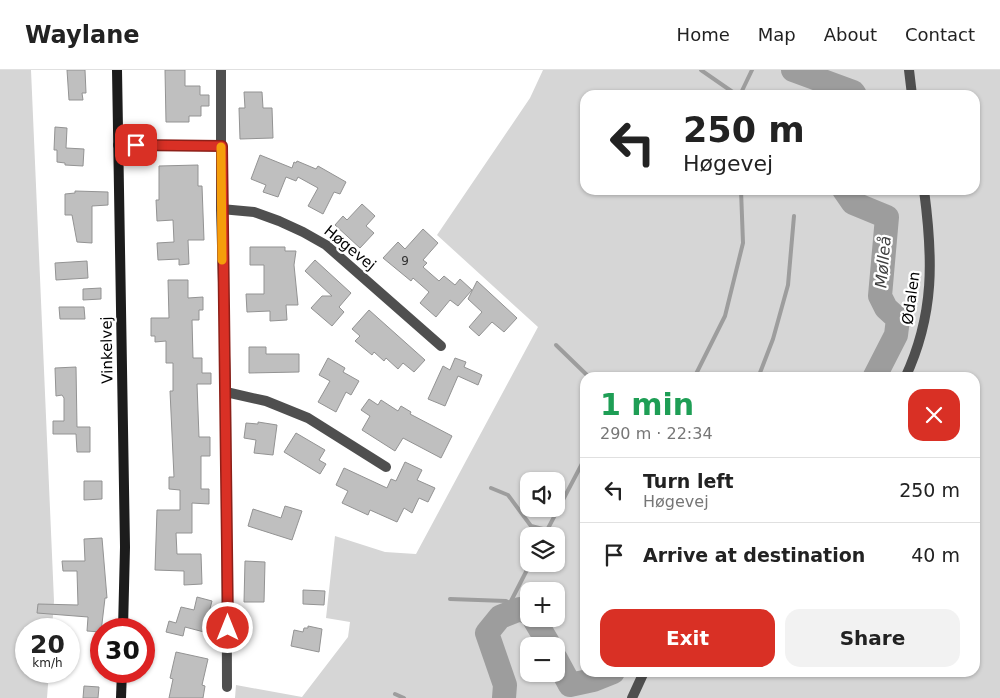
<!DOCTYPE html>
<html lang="en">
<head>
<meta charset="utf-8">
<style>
  body { margin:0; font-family:"DejaVu Sans",sans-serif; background:#f2f2f2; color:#222; height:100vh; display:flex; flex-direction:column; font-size:19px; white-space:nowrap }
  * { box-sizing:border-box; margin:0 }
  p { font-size:16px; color:#767676 }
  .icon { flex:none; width:28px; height:28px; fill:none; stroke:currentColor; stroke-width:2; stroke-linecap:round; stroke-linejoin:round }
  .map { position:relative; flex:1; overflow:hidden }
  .side { position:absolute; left:580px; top:302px; width:400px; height:305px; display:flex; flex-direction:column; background:#fff; border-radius:15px; box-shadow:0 1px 4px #0004 }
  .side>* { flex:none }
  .guide { position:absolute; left:580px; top:20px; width:400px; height:105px; border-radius:15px; box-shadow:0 1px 4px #0004; background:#fff; color:#222; overflow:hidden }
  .fabs { position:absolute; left:520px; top:402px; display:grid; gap:10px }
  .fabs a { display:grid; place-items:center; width:45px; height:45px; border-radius:10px; background:#fff; box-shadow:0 1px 4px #0004; font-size:25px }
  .speed { position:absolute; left:15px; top:548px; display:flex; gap:10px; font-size:25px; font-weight:700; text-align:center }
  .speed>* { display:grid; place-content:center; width:65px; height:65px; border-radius:50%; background:#fff; box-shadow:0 1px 4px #0004; line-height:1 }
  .speed small { font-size:12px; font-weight:400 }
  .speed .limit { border:8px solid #d22; background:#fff; color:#111 }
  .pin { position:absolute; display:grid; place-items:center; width:42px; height:42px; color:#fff; margin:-21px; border-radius:10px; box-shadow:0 2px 8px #0006 }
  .me { position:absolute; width:55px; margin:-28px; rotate:0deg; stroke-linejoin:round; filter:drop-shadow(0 0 4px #0008) }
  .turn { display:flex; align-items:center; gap:18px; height:105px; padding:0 20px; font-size:22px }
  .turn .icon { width:65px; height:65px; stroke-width:2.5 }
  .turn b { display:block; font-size:35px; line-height:42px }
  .round { display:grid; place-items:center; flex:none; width:52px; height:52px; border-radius:15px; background:#f2f2f2 }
  .overview { display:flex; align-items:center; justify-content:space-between; height:85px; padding:0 20px }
  h1 { font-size:30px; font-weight:800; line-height:38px; color:#1e9e55 }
  .action { display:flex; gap:10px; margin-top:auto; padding:10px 20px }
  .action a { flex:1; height:58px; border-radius:15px; background:#d93025; color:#fff; font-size:20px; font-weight:800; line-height:58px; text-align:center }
  .action a+a { background:#f2f2f2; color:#222 }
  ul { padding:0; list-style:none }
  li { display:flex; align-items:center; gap:15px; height:65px; padding:0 20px; border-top:1px solid #e0e0e0 }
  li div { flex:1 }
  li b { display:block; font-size:19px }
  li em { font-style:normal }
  header { display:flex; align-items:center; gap:30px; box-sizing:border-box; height:70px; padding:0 25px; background:#fff; border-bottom:1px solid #e0e0e0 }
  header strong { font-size:24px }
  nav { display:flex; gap:28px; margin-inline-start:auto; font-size:18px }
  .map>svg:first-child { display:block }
</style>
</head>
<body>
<header>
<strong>Waylane</strong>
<nav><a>Home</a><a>Map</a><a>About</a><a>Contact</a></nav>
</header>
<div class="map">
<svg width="1000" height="628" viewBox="0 0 1000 628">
  <rect width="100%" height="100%" fill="#fff"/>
  <g fill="#d6d6d6" fill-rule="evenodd">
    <path d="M0 0H31L54 531 52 559H26V601H49L47 628H0Z"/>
    <path d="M543 0H1000V628H235L236 615 302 627 348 567 350 552 326 548 335 466 385 482 416 484 538 257 437 165 530 28ZM585 25H975V120H585ZM585 308H975V602H585ZM529 411H556V439H529ZM529 466H556V494H529ZM529 521H556V549H529ZM529 576H556V604H529Z"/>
  </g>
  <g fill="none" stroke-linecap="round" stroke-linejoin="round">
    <g stroke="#9d9d9d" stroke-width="4">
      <path d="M701 0 737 25"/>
      <path d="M740 25 752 0"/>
      <path d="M556 275 590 308"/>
      <path d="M694 308 725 246 743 173 741 120"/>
      <path d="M758 308 773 269 788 215 794 146"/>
      <path d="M491 418 508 425 531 456 547 460"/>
      <path d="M544 466 585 388"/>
      <path d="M450 529 506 531 520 539"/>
      <path d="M510 533 530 494"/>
      <path d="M395 624 404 628"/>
    </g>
    <g stroke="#9d9d9d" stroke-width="24">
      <path d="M793 0 853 22 855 25"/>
      <path d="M844 120 853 133 887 147 880 226 886 238 898 249 896 265 874 308"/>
      <path d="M534 549 550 576"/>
      <path d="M556 589 570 615 593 610 613 602"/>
      <path d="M504 628 505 615 487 563 500 547 520 539 529 543"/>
    </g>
  </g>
  <g fill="#bfbfbf" stroke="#939393">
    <path d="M67 0H85L86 23H82L83 30H69Z"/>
    <path d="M165 0H185V16H200V25H209V36H201V46H189V52H166Z"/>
    <path d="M244 22H262L263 38H272L273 68 240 69 239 38H245Z"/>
    <path d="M55 57 67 58 66 78 84 79 83 96 65 95V93L57 92V80H54Z"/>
    <path d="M260 85 292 98 294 92 296 93 297 91 316 99 318 96 346 112 340 124 334 122 323 144 308 136 318 118 298 107 296 111 286 107 278 127 263 122 266 115 251 109Z"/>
    <path d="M198 95V116H202L204 170H188L189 194 179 195V189L158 190 157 173 174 172 173 150 157 151 156 130H159V96Z"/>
    <path d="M75 121 108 122V135L92 136V173L77 172 72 145H65V124L75 123Z"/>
    <path d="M362 134 375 146 366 156 374 163 360 178 335 155 343 146 347 150Z"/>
    <path d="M423 159 438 173 423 190 427 193 423 197 439 211 444 206 455 215 460 209 472 220 458 236 450 230 436 247 420 233 429 222 413 208 411 211 383 188 398 172 405 179Z"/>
    <path d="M250 177H285V181H296L294 195 298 235H286L287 250 270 251V241L247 242 246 224H264V195H250Z"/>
    <path d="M315 190 351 223 339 237 344 242 332 256 311 238 322 226H332L305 201Z"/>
    <path d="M87 191 88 208 56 210 55 193Z"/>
    <path d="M168 210H188V228L203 227V240H199V250H192L193 288H202V303H211V314H197L199 367H210V386H201V419H209V434L192 433V463H176L177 484H201L202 514 184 515V501L155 500 157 440H180V420L169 419V407H174L170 321H173V293H166V271L155 272V266H151V248H169Z"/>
    <path d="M477 211 517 248 504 262 492 252 479 266 469 257 482 242 468 229Z"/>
    <path d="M101 218V229L83 230V219Z"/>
    <path d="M59 237H84L85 249H60Z"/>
    <path d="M369 240 425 290 414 302 403 293 398 299 386 288 384 291 374 282 372 285 355 271 360 266 352 259Z"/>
    <path d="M249 277H266V284H299V302L249 303Z"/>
    <path d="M328 288 345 298 343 302 359 311 351 325 346 322 336 342 318 332 330 311 319 305Z"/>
    <path d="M455 288 466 292 464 297 482 305 478 315 458 306 445 336 428 329 443 296 450 300Z"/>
    <path d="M76 297 77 357H90V382H77L76 364H53V351H64V328L62 325 56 326 55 298Z"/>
    <path d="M369 329 378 335 381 330 398 341 401 336 411 342 410 344 452 366 441 388 403 368 395 381 362 360 370 346 361 340Z"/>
    <path d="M258 352 277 355 273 385 254 383 256 370 244 368 246 353 258 354Z"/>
    <path d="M296 363 325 380 319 390 326 394 320 404 284 382Z"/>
    <path d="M405 392 422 400 417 410 435 418 428 432 419 428 412 443 404 438 397 452 370 440 368 445 342 433 348 421 336 415 344 398 387 418 391 409 396 411Z"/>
    <path d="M84 411H102V429L84 430Z"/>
    <path d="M285 436 302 441 292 470 248 456 253 439 281 448Z"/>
    <path d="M102 468 107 528H105L101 562 87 561 88 547 37 543 38 534 78 535 77 501H63L62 491H85L84 469Z"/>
    <path d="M245 491 265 492 264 532H244Z"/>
    <path d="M303 520 325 521 324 535 303 534Z"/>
    <path d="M197 527 212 531 204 562 185 557 183 566 166 562 169 551 176 553 181 537 194 540Z"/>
    <path d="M308 556 322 559 319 582 291 576 294 560 303 562 304 558H308Z"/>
    <path d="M176 582 208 589 202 615 205 616 203 628H169L173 609 170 608Z"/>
    <path d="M84 616 99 617 98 628H83Z"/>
  </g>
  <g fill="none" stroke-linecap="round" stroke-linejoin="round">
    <g stroke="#4f4f4f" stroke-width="10">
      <path d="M221 0V139L226 322 227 617"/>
      <path d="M909 0 912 25"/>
      <path d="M118 75 222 76"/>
      <path d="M221 139 254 142 279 151 303 162 326 175 441 276"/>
      <path d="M905 308C935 244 933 188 924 120"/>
      <path d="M226 322 266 331 308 348 386 397"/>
      <path d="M632 628 644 602"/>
    </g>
    <g stroke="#1c1c1c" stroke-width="10">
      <path d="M117 0 125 477 123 559"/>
      <path d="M121 628 122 601"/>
    </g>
  </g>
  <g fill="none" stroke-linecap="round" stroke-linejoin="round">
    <g stroke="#8d1f18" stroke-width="12">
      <path id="route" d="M136 75 222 76 228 558"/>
    </g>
    <use href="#route" stroke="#d93025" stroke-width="9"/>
    <path stroke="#f59e0b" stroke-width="9" d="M221 77 222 190"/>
  </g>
  <g text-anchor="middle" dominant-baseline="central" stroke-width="4.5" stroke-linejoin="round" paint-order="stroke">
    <g font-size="12" fill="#303030">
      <text x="405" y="191">9</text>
    </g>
    <g font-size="15" fill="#000" stroke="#fff">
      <text transform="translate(350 178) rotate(39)">Høgevej</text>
      <text transform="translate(911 228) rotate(-82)">Ødalen</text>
      <text transform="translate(107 280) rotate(-91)">Vinkelvej</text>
    </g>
    <g font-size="16" font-style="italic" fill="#3e3e3e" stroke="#fff">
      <text transform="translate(883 192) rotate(-85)">Mølleå</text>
    </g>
  </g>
</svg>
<div class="fabs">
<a><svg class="icon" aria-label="sound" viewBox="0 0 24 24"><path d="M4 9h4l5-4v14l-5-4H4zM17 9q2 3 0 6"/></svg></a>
<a><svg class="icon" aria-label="layers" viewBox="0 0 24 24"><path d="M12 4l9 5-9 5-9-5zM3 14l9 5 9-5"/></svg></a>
<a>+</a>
<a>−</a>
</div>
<div class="speed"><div>20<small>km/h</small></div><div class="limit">30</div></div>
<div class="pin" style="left:136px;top:75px;background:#d93025"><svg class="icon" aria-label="arrive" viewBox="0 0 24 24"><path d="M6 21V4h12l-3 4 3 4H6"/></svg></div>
<svg class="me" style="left:228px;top:558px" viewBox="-20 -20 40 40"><circle r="17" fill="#d93025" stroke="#fff" stroke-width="3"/><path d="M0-11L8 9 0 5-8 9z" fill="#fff"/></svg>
<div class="guide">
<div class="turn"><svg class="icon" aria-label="left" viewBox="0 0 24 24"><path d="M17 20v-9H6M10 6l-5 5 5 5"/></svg><div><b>250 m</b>Høgevej</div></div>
</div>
<section class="side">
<div class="overview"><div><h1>1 min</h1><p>290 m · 22:34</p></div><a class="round" style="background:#d93025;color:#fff"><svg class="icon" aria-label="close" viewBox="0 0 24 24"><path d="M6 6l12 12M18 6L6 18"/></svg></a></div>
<ul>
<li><svg class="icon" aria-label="left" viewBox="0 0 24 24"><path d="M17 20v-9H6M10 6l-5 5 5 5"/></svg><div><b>Turn left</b><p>Høgevej</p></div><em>250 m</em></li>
<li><svg class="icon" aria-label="arrive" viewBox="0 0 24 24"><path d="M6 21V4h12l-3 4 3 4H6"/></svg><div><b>Arrive at destination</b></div><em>40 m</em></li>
</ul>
<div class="action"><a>Exit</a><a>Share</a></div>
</section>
</div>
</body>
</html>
